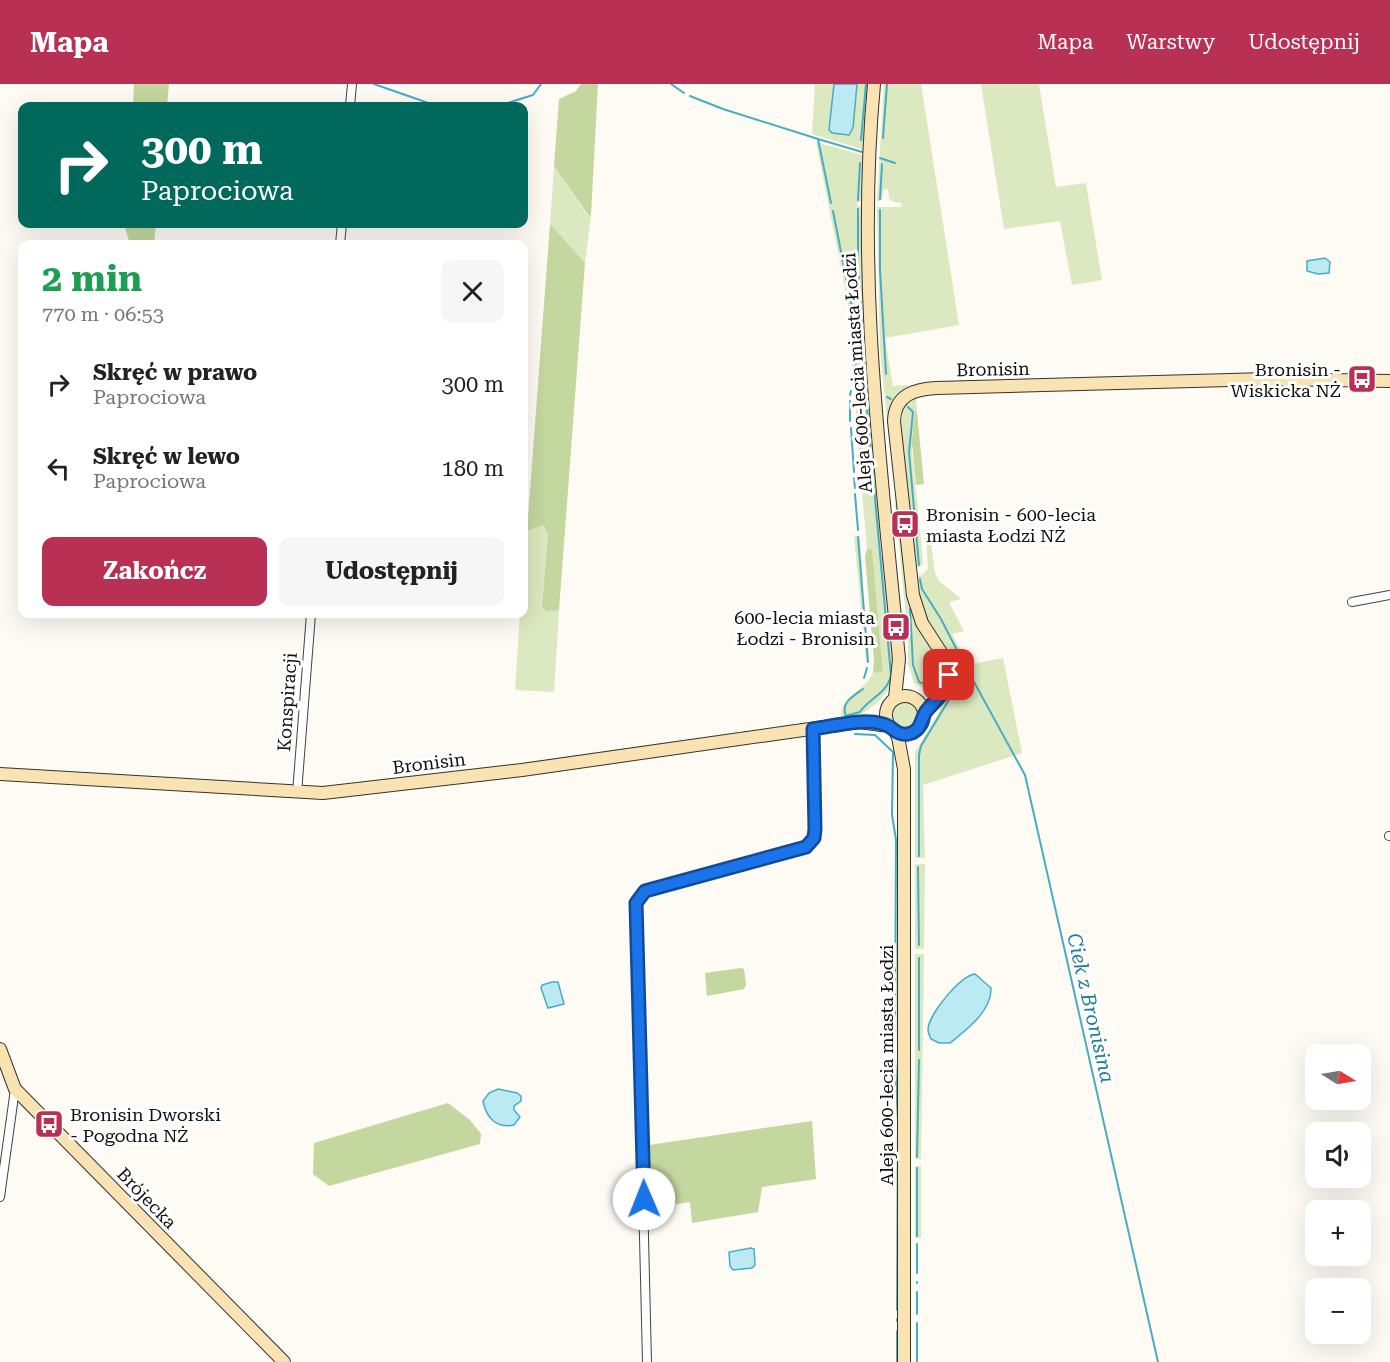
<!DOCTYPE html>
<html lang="pl">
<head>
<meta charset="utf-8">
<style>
  body { margin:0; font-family:"Roboto Serif",serif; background:#f6f6f6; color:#222; height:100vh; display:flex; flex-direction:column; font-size:22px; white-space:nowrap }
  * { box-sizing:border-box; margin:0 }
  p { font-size:20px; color:#767676 }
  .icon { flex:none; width:33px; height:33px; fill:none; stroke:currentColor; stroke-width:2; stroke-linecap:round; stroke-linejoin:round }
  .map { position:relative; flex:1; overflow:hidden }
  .sheet { position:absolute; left:18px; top:156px; width:510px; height:378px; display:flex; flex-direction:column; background:#fff; border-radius:12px; box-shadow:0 6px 24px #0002 }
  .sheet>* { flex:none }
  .banner { position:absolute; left:18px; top:18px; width:510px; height:126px; border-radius:12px; box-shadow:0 6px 24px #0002; background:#00695c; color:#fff; overflow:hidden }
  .needle { width:39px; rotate:101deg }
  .tools { position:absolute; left:1305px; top:960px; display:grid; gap:12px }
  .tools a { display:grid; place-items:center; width:66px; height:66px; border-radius:12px; background:#fff; box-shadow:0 6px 24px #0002; font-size:30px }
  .pin { position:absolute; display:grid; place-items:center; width:51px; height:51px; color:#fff; margin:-26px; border-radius:12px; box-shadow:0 3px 9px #0006 }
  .me { position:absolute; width:66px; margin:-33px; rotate:359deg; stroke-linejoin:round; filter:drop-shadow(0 0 4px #0008) }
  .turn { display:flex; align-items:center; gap:21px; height:126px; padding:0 24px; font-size:27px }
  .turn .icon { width:78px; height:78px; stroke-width:2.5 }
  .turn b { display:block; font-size:42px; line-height:51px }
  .round { display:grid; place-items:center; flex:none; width:63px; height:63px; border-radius:12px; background:#f6f6f6 }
  .head { display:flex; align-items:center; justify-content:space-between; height:102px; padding:0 24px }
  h1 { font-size:36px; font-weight:700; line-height:45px; color:#1e9e55 }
  .button { display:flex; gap:12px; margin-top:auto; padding:12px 24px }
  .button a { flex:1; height:69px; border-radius:12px; background:#b83053; color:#fff; font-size:24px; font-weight:700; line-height:69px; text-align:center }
  .button a+a { background:#f6f6f6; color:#222 }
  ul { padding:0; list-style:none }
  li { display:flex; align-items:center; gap:18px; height:84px; padding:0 24px }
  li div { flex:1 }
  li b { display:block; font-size:22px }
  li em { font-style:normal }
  header { display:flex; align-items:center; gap:36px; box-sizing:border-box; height:84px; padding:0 30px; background:#b83053; color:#fff }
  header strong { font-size:28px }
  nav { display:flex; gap:33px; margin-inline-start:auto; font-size:21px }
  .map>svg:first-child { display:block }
</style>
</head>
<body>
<header>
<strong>Mapa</strong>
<nav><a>Mapa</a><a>Warstwy</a><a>Udostępnij</a></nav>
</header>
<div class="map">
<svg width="1390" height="1278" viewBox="0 0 1390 1278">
  <rect width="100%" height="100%" fill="#fefaf4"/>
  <g fill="#dce8bf">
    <path d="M815 0H869L862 116 857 119V121L862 123C862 233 872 342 882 452H880L881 471 884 472 894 591C891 612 864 633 845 635L841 631C842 612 866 606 873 589L883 587 872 465H867L856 338V325L865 321V310L857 309 853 302 850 229 816 58 862 71V65L812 50Z"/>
    <path d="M884 0H921L959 241 885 254 893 302 908 301 890 366 880 265 877 123H901V119L894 118 889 115 888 105H884L882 116 877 118Z"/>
    <path d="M981 0H1039L1056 103 1086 99 1102 196 1072 201 1060 137 1004 145Z"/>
    <path d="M554 82 587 131H591L585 179 550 140Z"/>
    <path d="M916 314 917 328 912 367 923 477 922 482 914 484 901 337 905 321Z"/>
    <path d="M895 419H897L908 505 939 574 944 591 939 605 933 610 914 599 908 580V554Z"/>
    <path d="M543 441 548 449 542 523 547 528 559 526 554 608 515 606 520 530H524L527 447Z"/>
    <path d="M929 444 935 489 939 497 961 515 949 518 964 547 952 550 968 581 1003 574 1022 669 923 701 925 774H915V668L939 628 941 619 954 596 959 594V589L955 587C952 567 936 555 928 538 921 523 918 508 915 492L922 491 928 485 926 450Z"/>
    <path d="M854 451 860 453 868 578H866Z"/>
    <path d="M903 616 914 620 919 631 915 633 918 637 913 643 905 646 895 643 890 631 894 629 891 625 896 619Z"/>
    <path d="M915 780H925L924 865H915Z"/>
    <path d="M915 870H924L921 1075H915Z"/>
    <rect x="915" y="1082" width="6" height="72"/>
  </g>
  <g fill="#c4d79f">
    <path d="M134 0H169L167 22H133Z"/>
    <path d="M581 0H598L591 131H588L554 82 559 15 576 7Z"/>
    <path d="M124 140H156L154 160H130Z"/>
    <path d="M550 140 585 179 559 526 547 528 542 523 548 449 543 441 527 447Z"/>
    <path d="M915 328H917L924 400 916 401 912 358Z"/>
    <path d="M867 465H872L883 588 873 589 874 576 865 472Z"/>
    <path d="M741 884 744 885 746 900 744 905 707 912 705 889Z"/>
    <path d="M448 1019 470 1036 481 1050 480 1060 329 1102 313 1090 314 1059Z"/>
    <path d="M812 1037 816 1095 762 1103 758 1128 692 1139 690 1118 652 1124 649 1061Z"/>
  </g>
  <g fill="#bbeaf3" stroke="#47adc5" stroke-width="1.5">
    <path d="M834 0H857L853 44 849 51 832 49 829 46Z"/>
    <path d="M1325 174 1330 178 1329 189 1318 190 1307 187V177Z"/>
    <path d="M975 890 991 904C992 927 966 946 950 959H939L931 955C930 952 928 949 928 946 928 931 960 892 975 890Z"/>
    <path d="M552 898H558L564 920 548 924 541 904 542 901Z"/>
    <path d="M498 1005 517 1009 521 1012V1017L514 1022V1026L520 1033 514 1041C496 1045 486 1033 483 1017L489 1009Z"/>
    <path d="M751 1164 754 1165 755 1181 752 1184 733 1186 730 1182 729 1168Z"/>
  </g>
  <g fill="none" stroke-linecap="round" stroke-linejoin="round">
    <g stroke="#47adc5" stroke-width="2">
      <path d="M374 0 437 22"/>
      <path d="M671 0 684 9"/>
      <path d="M690 12 723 25 818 55 831 119"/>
      <path d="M498 22 533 11 541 0"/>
      <path d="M883 54 887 0"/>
      <path d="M818 55 862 68"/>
      <path d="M861 56 866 0"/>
      <path d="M880 74 895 79"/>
      <path d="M880 115 882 80"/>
      <path d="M858 116 860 79"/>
      <path d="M858 125V184L865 290"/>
      <path d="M880 126V186L886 290"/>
      <path d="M833 127 852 224 856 288 865 302"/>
      <path d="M856 304 862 299"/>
      <path d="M850 311 851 307"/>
      <path d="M887 313 891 315"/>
      <path d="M850 317V337"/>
      <path d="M908 323 913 328 909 368 919 481"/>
      <path d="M851 344 854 388"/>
      <path d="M854 394 855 404"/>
      <path d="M855 410 858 446"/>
      <path d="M858 453 868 578"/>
      <path d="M920 495 922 505 941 535 965 582"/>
      <path d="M910 525 913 581 919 598 931 602 940 596"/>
      <path d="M968 587 1025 691 1158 1278"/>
      <path d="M864 594 867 584"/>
      <path d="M845 632 860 628C868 615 888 609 891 591L867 326"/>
      <path d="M846 632C840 619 853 612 863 605"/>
      <path d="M855 650 875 651 893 668 892 731 896 756 895 967"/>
      <path d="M919 772V671L921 662 950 614"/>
      <path d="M918 783 919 861"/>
      <path d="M919 874V966"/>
      <path d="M895 977 898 1037 897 1226"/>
      <path d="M917 1073 919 976"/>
      <path d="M917 1152V1084"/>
      <path d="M917 1160V1189"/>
      <path d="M917 1198V1199"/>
      <path d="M917 1208V1230"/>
      <path d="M897 1235V1237"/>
      <path d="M917 1239V1278"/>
      <path d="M897 1278V1247"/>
    </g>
    <g stroke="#434343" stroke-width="10">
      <g id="street">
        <path d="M350 22 352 0"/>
        <path d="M340 160 342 140"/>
        <path d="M1352 518 1390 511"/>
        <path d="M297 709 311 530"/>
        <path d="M1389 752H1390"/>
        <path d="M0 1113 15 1005"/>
        <path d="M647 1278 636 819 645 807 806 763 814 754 815 745 813 645"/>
      </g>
    </g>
    <g stroke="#323232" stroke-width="14">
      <g id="secondary">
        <path d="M874 0C856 193 881 383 899 575L895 614"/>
        <circle cx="905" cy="631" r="19"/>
        <path d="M924 630 942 611 948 598V585L944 573 922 539 913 511 894 337C895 311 914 305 937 304L1267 295 1390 297"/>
        <path d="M895 647 898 653 904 685V1278"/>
        <path d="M0 690 323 709 522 686 859 638 889 642"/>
        <path d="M0 965 15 1005 284 1278"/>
      </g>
    </g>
    <use href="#street" stroke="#fff" stroke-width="8"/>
    <use href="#secondary" stroke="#fae3b3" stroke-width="12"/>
  </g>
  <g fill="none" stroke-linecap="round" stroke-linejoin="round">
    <g stroke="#114b97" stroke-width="15">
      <path id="route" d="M644 1115 636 819 645 807 806 763 814 754 815 745 813 645C835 642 861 634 883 640 893 642 896 652 908 650 923 647 920 634 927 626 937 614 946 608 949 591"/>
    </g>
    <use href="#route" stroke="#1a73e8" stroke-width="10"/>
  </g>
  <defs>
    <g id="bus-square" transform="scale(1.5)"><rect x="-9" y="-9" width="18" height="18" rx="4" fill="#b83053" stroke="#fff"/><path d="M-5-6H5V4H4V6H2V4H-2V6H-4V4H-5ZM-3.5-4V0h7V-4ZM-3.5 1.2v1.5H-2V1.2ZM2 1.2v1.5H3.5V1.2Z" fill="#fff"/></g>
  </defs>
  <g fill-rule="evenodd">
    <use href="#bus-square" x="1362" y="295"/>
    <use href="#bus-square" x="905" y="440"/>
    <use href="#bus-square" x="896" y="543"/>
    <use href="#bus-square" x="49" y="1040"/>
  </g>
  <g text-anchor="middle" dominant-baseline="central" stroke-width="6" stroke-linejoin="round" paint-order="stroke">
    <g font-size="18" fill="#101010" stroke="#fff">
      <text transform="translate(993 285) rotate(-1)">Bronisin</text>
      <text transform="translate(857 289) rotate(-94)">Aleja 600-lecia miasta Łodzi</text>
      <text transform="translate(287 618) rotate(-86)">Konspiracji</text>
      <text transform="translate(429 679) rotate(-7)">Bronisin</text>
      <text transform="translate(886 981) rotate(-90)">Aleja 600-lecia miasta Łodzi</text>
      <text transform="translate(147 1114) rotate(46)">Brójecka</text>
    </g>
    <g font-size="18" fill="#101010" stroke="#fff" text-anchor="end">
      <text x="1341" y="285">Bronisin -<tspan x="1341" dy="21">Wiskicka NŻ</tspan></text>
      <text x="926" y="430" text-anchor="start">Bronisin - 600-lecia<tspan x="926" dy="21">miasta Łodzi NŻ</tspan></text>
      <text x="875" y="533">600-lecia miasta<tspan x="875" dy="21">Łodzi - Bronisin</tspan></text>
      <text x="70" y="1030" text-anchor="start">Bronisin Dworski<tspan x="70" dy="21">- Pogodna NŻ</tspan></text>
    </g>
    <g font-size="20" font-style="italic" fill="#207f9b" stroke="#fff">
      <text transform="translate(1091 924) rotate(77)">Ciek z Bronisina</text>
    </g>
  </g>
</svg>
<div class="tools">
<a><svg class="needle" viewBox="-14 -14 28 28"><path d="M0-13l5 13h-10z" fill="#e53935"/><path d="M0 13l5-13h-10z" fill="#767676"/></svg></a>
<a><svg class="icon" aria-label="sound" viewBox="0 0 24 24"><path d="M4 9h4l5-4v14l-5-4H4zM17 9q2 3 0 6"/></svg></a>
<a>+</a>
<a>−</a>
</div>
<div class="pin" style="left:949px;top:591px;background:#d93025"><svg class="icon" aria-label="arrive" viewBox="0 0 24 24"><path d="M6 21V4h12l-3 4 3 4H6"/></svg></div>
<svg class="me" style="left:644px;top:1115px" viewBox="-20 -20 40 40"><circle r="19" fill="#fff"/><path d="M0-13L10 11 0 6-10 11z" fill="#1a73e8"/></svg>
<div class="banner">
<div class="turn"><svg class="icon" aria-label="right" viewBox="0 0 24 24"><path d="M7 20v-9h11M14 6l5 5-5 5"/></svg><div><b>300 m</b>Paprociowa</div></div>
</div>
<section class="sheet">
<div class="head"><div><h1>2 min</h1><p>770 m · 06:53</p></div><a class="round"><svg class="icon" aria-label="close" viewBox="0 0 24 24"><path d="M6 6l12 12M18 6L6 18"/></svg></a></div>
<ul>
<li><svg class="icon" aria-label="right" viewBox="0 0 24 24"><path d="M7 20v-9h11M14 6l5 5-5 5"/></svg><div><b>Skręć w prawo</b><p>Paprociowa</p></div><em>300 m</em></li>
<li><svg class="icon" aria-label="left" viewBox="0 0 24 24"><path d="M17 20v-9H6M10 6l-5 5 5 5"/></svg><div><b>Skręć w lewo</b><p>Paprociowa</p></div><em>180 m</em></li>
</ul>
<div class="button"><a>Zakończ</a><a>Udostępnij</a></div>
</section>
</div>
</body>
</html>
